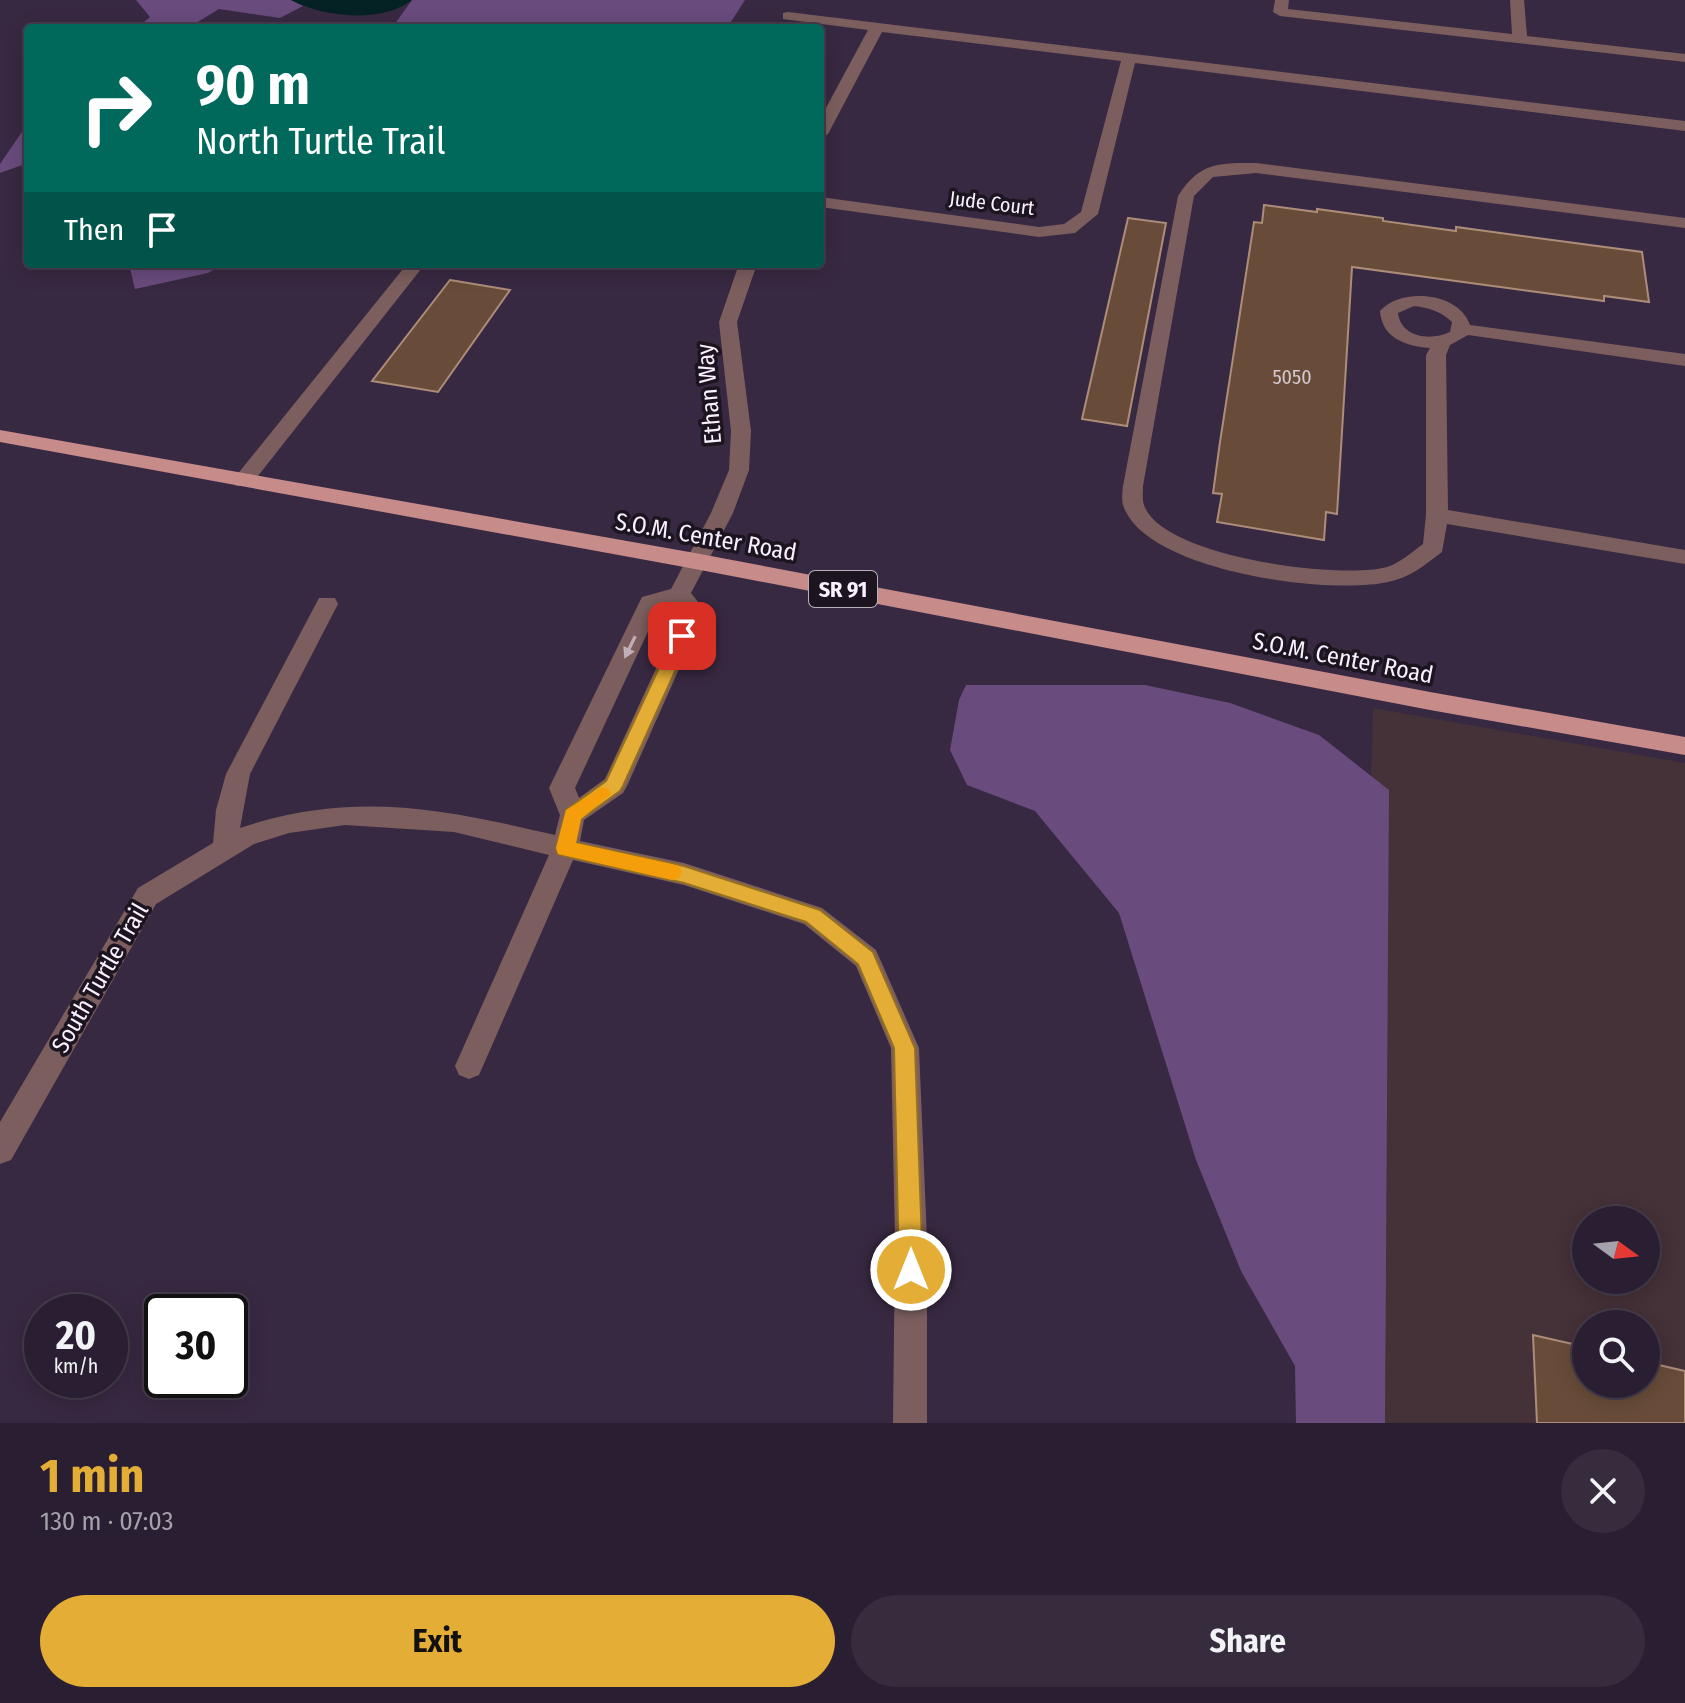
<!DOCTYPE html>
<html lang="en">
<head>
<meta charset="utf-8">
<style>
  body { margin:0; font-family:"Fira Sans Condensed",sans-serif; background:#362c3e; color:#f1f3f6; height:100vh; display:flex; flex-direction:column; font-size:30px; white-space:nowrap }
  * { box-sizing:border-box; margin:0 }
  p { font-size:26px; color:#a5a2ac }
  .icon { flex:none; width:44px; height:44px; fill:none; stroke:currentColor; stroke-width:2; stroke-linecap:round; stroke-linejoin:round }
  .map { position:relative; height:1423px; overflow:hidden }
  .side { display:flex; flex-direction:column; background:#2a1f32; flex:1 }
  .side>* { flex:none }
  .top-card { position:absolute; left:24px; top:24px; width:800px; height:244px; border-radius:8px; box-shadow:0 4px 20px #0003,0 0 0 2px #463d4d; background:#00695c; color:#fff; overflow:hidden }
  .needle { width:52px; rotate:105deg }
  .tools { position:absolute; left:1572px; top:1206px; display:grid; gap:16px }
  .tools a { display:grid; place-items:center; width:88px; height:88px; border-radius:50%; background:#2a1f32; box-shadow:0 4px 20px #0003,0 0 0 2px #463d4d; font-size:40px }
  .speed { position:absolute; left:24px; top:1294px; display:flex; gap:16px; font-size:40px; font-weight:700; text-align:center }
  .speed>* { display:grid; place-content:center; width:104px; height:104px; border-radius:50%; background:#2a1f32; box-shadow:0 4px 20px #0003,0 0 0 2px #463d4d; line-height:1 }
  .speed small { font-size:20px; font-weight:400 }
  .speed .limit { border:4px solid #111; border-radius:12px; background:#fff; color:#111 }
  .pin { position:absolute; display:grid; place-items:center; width:68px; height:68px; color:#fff; margin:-34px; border-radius:16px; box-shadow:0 4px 12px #0006 }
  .me { position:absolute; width:88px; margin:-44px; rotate:0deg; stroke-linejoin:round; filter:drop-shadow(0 0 6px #0008) }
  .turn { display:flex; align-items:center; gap:28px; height:168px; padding:0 40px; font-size:36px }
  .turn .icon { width:104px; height:104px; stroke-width:2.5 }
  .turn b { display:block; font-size:56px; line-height:68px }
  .then { display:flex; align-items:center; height:76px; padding:0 40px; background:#0003; gap:16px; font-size:30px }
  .round { display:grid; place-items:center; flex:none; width:84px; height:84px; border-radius:42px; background:#362c3e }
  .head { display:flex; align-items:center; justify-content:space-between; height:136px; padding:0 40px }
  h1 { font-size:48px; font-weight:700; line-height:60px; color:#e4ad35 }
  .button { display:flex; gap:16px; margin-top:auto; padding:16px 40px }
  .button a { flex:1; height:92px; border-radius:48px; background:#e4ad35; color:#111; font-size:32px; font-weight:700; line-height:92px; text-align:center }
  .button a+a { background:#362c3e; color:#f1f3f6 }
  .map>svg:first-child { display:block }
</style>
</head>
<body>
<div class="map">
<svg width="1685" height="1423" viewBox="0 0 1685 1423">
  <rect width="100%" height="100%" fill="#382942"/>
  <path fill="#453138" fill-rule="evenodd" d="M1373 708 1685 763V1423H1354ZM1586 1220H1646V1280H1586ZM1586 1324H1646V1384H1586Z"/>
  <g fill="#694b7d">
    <path d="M136 0H291L303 6 280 18 219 9 188 28H137L150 17Z"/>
    <path d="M412 0H745L727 28H392Z"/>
    <path d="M28 123V163L0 173V164Z"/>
    <path d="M129 264H223L208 273 135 289Z"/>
    <path d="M966 685H1145L1230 703 1319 735 1389 790 1385 1423H1296L1295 1366 1241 1271 1196 1160 1119 913 1035 811 967 785 950 750 959 700Z"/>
  </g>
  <path fill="#042124" d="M291 0H412C381 24 323 17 291 0Z"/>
  <g fill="#684c39" stroke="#ad8d79" stroke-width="2">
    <path d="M1264 205 1317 212V209L1383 218V221L1456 231V227L1642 252 1649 302 1604 296V301L1352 267 1337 514 1326 512 1324 540 1217 522 1222 494 1213 493 1220 442 1254 222 1262 223Z"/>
    <path d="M1128 218 1166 223 1127 426 1082 419Z"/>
    <path d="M450 280 510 290 438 392 372 381Z"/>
    <path d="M1533 1335 1586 1347V1384H1646V1362L1685 1371V1423H1537Z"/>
  </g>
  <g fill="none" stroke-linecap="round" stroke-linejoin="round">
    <g fill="#7c5e5e" fill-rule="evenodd">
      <path d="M1275 0H1289L1288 9 1512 34 1510 0H1524L1527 36 1685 54V62L1280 16 1273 12Z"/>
      <path d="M788 12 1685 121V131L1135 63 1098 214 1075 233 1039 237 820 207V197L1039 227 1064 224 1081 212 1121 61 882 32 828 134 820 139V119L868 30 783 19V13Z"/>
      <path d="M1256 163 1685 218V228L1256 173 1213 177 1194 196 1143 486C1143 492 1142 499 1144 505 1161 557 1341 580 1387 567 1400 563 1412 552 1423 544L1426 515V355L1430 348C1405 346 1382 338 1380 311 1401 287 1459 292 1470 325L1685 354V366L1468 335 1450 345 1446 355 1448 510 1685 550V564L1447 524 1442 552C1425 565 1409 578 1388 582 1329 595 1153 572 1125 510 1121 503 1122 494 1123 486L1178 196C1200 162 1218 163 1256 163ZM1414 306C1429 308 1441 311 1452 322L1450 332C1431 341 1401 338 1398 313Z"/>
      <path d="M407 264H425L250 486H236L233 481 236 476Z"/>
      <path d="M739 264H757L737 322 751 431 749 470 733 513 691 593 705 611 627 786 623 793 584 820 580 841 684 863 822 908 876 950 919 1048 927 1240V1423H893L895 1240 891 1048 856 966 804 924 684 885 573 860 479 1075 469 1079 459 1075 455 1066 549 855 454 832 345 825 289 833 254 844 156 904 11 1160 0 1164V1122L138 888 213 843 216 810 226 774 319 598H335L338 604 250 774 240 828C353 790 443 809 555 835L560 815 549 788 639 603 642 597 671 589 711 513 729 470 731 431 719 322ZM674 603 682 612 605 779 579 798 575 788 659 608Z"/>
    </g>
    <path fill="#c78b8a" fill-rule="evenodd" d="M0 430 695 553 1430 692 1685 737V755L1430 710 695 569 0 442Z"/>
  </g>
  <defs><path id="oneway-solid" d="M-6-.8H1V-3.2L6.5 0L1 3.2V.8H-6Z" transform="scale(2)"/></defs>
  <use fill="#c1afb7" href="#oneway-solid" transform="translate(630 647) rotate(116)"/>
  <path fill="#e4ad35" stroke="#947022" stroke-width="2" d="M682 630 691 636 623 786 620 791 581 819 576 843 684 866 820 910 873 952 915 1048 923 1270 920 1279 911 1282 903 1279 899 1270 894 1048 858 964 806 922 684 883 565 856 558 854 556 848 566 810 606 781 674 636Z"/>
  <path fill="#f59e0b" d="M602 787 609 789 611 794 581 819 576 843 672 864 679 866 682 872 679 878 672 880 558 854 556 848 566 810Z"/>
  <g text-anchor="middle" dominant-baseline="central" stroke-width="7" stroke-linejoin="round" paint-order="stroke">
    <g font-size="20" fill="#f9f1ff" stroke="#1c1520">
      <text transform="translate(992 203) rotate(7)">Jude Court</text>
    </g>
    <g font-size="20" fill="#d5c8ce">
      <text x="1292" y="377">5050</text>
    </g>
    <rect fill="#1c1520" stroke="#b7afbc" stroke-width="2" x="809" y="571" width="68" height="36" rx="6"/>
    <g font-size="22" font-weight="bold" fill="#f9f1ff">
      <text x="843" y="589">SR 91</text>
    </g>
    <g font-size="24" fill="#f9f1ff" stroke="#1c1520">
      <text transform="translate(709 394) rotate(-95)">Ethan Way</text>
      <text transform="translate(706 537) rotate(10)">S.O.M. Center Road</text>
      <text transform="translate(1343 658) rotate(11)">S.O.M. Center Road</text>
      <text transform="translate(100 978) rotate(-60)">South Turtle Trail</text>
    </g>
  </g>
</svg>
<div class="tools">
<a><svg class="needle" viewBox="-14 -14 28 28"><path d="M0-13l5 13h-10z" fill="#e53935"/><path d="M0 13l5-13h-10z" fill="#a5a2ac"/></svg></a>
<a><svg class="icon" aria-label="search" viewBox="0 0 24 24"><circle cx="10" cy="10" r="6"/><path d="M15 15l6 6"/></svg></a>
</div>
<div class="speed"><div>20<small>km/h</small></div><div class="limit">30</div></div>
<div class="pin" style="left:682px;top:636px;background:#d93025"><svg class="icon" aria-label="arrive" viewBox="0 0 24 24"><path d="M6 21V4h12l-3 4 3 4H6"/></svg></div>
<svg class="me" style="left:911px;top:1270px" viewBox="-20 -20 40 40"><circle r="17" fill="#e4ad35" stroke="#fff" stroke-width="3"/><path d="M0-11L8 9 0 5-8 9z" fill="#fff"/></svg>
<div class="top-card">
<div class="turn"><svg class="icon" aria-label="right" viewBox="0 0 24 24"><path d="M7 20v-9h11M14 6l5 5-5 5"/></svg><div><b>90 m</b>North Turtle Trail</div></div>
<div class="then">Then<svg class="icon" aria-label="arrive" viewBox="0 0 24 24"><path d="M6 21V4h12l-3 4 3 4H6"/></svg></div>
</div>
</div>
<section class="side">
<div class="head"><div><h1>1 min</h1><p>130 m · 07:03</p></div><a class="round"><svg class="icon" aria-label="close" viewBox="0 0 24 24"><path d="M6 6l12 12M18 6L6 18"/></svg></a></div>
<div class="button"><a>Exit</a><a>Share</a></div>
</section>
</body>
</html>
